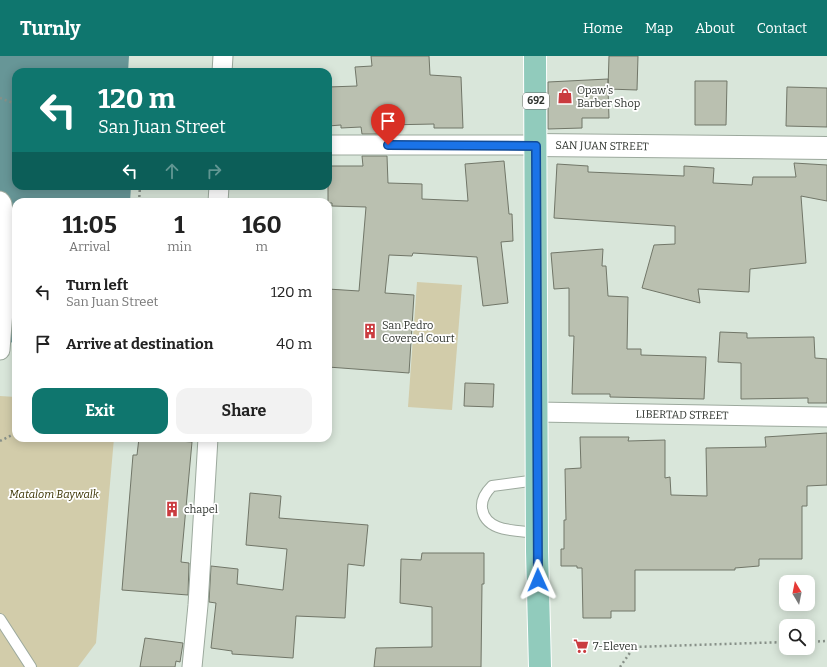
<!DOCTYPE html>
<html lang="en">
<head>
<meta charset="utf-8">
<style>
  body { margin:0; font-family:Bitter,serif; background:#f2f2f2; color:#222; height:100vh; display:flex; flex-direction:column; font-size:15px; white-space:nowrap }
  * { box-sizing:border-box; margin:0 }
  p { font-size:13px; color:#767676 }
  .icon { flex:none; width:22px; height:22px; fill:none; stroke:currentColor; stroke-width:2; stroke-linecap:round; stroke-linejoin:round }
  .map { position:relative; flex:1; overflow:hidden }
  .sheet { position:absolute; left:12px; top:142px; width:320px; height:244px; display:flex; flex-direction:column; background:#fff; border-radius:12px; box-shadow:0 2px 10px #0003 }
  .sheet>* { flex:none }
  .guide { position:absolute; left:12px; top:12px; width:320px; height:122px; border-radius:12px; box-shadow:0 2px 10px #0003; background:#0f766e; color:#fff; overflow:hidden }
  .needle { width:26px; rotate:350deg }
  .tools { position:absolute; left:779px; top:519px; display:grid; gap:8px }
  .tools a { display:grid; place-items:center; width:36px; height:36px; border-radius:8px; background:#fff; box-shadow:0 2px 10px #0003; font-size:20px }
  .pin { position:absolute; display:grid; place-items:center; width:34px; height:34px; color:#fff; margin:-41px -17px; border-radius:50% 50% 50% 0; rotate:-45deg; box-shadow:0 0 4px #0007 }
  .pin .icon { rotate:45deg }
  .me { position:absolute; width:44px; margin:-22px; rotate:359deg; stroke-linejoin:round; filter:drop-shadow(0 0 3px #0008) }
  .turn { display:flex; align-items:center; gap:14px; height:84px; padding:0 20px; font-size:18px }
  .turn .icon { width:52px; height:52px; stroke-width:2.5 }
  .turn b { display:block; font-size:28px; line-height:34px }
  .lanes { display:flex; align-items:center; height:38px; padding:0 20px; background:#0003; justify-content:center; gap:20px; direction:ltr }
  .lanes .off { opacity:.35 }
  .eta { display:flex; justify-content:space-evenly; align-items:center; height:68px; text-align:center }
  .eta b { font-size:24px; font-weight:700; line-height:28px }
  .button { display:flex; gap:8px; margin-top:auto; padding:8px 20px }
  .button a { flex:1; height:46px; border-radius:12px; background:#0f766e; color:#fff; font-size:16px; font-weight:700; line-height:46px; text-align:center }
  .button a+a { background:#f2f2f2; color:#222 }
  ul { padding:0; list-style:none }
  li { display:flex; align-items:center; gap:12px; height:52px; padding:0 20px }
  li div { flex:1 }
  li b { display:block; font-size:15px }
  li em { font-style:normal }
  header { display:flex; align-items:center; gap:24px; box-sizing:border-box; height:56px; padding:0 20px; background:#0f766e; color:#fff }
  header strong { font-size:19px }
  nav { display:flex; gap:22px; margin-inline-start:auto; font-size:14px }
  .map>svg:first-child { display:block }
</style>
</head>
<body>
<header>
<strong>Turnly</strong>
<nav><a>Home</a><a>Map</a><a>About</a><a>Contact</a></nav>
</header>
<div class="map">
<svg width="827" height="611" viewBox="0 0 827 611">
  <rect width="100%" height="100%" fill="#d9e6da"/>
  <g fill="#d2ccaa">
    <path d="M417 226 462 229 452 354 408 351Z"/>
    <path d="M0 340 16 341V382H114L96 587 78 611H0Z"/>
  </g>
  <path fill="#679697" d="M0 0H129L128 16H16V130H131L130 146H16V283L0 295Z"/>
  <g fill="#bac0b0" stroke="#717668">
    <path d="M371 0H429L430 19 461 21 463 72H434V68L386 69V78H362L361 71 341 72V69L328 70V31L357 30 355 11 372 10Z"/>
    <path d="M609 0H638L637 34 608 33 609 62H582V72L548 73V26L608 23V32Z"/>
    <path d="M695 25H727L726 69H695Z"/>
    <path d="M787 31 827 32V71L786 70Z"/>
    <path d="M362 100H387L388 127 422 128V143L468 145 465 108 504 105 509 158H512L513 185 501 186 508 247 483 250 477 201 413 197 412 200 389 199 385 237 414 239 409 317 328 311V233L359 235 366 151 332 150V147H328V110H363Z"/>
    <path d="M794 107 827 109V145L801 140 806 207 750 213 749 236 698 233 700 247 642 232 654 189 675 188V170L554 162 557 108 588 110V116L684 120V110L714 112 713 127 752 129 753 121H796Z"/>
    <path d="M603 193 602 210H606L608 240 628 241 627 293H641V299L706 301 704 343 610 341V338H572L574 280H569V232L554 233 551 197Z"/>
    <path d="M720 276 747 277V282L814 281 815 302 827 303V347H808V342L741 343V307L718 306Z"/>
    <path d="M465 327 494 328 493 351 464 350Z"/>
    <path d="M827 377V429L807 430V450H802V503H759V510L735 512V514H635V555H611V562H583L582 512H577V510H561V493H564V464H566L565 413 581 412 580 381H629L628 385 665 384V422L670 421 671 439 707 440 706 392 766 391 765 381Z"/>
    <path d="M139 382 192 386 181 506 189 507 188 539 122 534 133 399H137Z"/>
    <path d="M250 437 281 440 279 462 368 469 364 510 348 508 345 562 296 560 293 602 232 598V595L211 592 216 547 209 546 211 510 238 513 237 528 283 534 287 493 246 489Z"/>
    <path d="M422 497H484V528H482L481 611H374L376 592 432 591V551L400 547 401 503 421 504Z"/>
    <path d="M145 582 183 587 180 606 176 605 175 611H140Z"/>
  </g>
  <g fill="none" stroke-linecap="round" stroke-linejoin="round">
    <g stroke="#9ca99d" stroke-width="12">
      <g id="lane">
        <path d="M537 424 492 430C486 436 481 443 482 452 485 477 518 474 537 477"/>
        <path d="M0 563 31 611"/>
      </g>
    </g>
    <g stroke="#9ca99d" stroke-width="21">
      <g id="street">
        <path d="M222 16 223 0"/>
        <path d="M328 89H536"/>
        <path d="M0 145 2 148 8 190 0 294"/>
        <path d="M218 146 219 130"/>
        <path d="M537 356 827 361"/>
        <path d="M192 611 198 549 208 382"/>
      </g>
    </g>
    <g stroke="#9ca99d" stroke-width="24">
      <path id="secondary" d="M536 89 827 92"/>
    </g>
    <g stroke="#fff" stroke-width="24">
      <path id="primary" d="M535 0 537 495 540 611"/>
    </g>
    <g stroke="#879088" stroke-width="2.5" stroke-dasharray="2 3" stroke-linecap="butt">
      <path d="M0 42 16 48"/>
      <path d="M139 146 140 130"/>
      <path d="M0 385 16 377"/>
      <path d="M808 586 827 585"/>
      <path d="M620 611 634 591 786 586"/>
    </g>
    <use href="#lane" stroke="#fff" stroke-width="10"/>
    <use href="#street" stroke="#fff" stroke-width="19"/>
    <use href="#secondary" stroke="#fff" stroke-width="22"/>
    <use href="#primary" stroke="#91cbbc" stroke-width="22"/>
  </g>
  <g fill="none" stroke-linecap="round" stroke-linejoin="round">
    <g stroke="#114b97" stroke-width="10">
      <path id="route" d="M388 89 536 90 538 524"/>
    </g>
    <use href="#route" stroke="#1a73e8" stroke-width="7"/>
  </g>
  <defs>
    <g id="shop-bare" transform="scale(1.2)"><path d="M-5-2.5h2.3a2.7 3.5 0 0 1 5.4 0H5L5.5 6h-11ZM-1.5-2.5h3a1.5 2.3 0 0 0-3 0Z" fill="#ca3b3f" stroke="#fff" stroke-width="2.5" paint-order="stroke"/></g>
    <g id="building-bare" transform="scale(1.2)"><path d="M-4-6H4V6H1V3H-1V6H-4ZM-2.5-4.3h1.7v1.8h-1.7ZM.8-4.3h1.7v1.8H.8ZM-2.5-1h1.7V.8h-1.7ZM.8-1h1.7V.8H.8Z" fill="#ca3b3f" stroke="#fff" stroke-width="2.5" paint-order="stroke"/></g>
    <g id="supermarket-bare" transform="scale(1.2)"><path d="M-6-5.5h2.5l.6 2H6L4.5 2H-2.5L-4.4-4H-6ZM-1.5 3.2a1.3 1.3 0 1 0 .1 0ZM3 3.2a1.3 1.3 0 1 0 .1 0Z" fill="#ca3b3f" stroke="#fff" stroke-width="2.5" paint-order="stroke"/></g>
  </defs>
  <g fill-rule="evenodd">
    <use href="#shop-bare" x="565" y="40"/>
    <use href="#building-bare" x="370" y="275"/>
    <use href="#building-bare" x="172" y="453"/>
    <use href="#supermarket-bare" x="581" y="590"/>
  </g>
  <g text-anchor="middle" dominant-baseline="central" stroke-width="3.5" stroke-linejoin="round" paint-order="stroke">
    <rect fill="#fff" stroke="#6d716d" stroke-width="1" x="523" y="37" width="26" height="16" rx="3"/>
    <g font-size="10" font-weight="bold" fill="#2f342f">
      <text x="536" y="45">692</text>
    </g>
    <g font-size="11" fill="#2f342f" stroke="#fff" text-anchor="start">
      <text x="577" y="34">Opaw's<tspan x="577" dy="13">Barber Shop</tspan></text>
      <text x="382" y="269">San Pedro<tspan x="382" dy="13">Covered Court</tspan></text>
      <text x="184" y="453">chapel</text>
      <text x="593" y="590">7-Eleven</text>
    </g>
    <g font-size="11" fill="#2f342f" stroke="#fff">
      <text transform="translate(602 90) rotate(1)">SAN JUAN STREET</text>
      <text transform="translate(682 359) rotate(1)">LIBERTAD STREET</text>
    </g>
    <g font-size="11" font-style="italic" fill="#3b3302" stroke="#fff">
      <text x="54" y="438">Matalom Baywalk</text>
    </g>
  </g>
</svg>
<div class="tools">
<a><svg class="needle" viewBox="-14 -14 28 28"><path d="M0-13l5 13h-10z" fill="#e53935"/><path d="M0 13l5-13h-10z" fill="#767676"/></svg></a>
<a><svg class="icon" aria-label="search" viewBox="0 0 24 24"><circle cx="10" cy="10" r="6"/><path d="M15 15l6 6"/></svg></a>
</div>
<div class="pin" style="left:388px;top:89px;background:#d93025"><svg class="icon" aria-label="arrive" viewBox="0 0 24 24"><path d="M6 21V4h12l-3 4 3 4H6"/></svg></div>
<svg class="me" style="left:538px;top:524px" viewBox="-20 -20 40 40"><path d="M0-17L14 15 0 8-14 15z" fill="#1a73e8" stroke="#fff" stroke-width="4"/></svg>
<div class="guide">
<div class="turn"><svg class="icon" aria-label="left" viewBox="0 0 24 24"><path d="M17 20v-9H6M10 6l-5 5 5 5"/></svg><div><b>120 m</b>San Juan Street</div></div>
<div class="lanes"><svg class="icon" aria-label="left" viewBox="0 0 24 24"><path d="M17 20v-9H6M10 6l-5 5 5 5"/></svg><svg class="icon off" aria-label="ahead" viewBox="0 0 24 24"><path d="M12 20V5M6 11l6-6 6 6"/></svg><svg class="icon off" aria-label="right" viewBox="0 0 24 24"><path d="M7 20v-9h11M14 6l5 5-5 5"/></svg></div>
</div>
<section class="sheet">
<div class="eta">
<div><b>11:05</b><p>Arrival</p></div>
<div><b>1</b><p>min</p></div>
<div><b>160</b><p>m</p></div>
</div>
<ul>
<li><svg class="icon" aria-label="left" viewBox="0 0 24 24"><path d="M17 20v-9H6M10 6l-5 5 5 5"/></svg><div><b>Turn left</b><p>San Juan Street</p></div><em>120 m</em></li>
<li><svg class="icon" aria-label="arrive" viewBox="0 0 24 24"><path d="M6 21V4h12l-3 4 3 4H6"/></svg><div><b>Arrive at destination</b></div><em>40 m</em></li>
</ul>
<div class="button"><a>Exit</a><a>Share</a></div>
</section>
</div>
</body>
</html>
